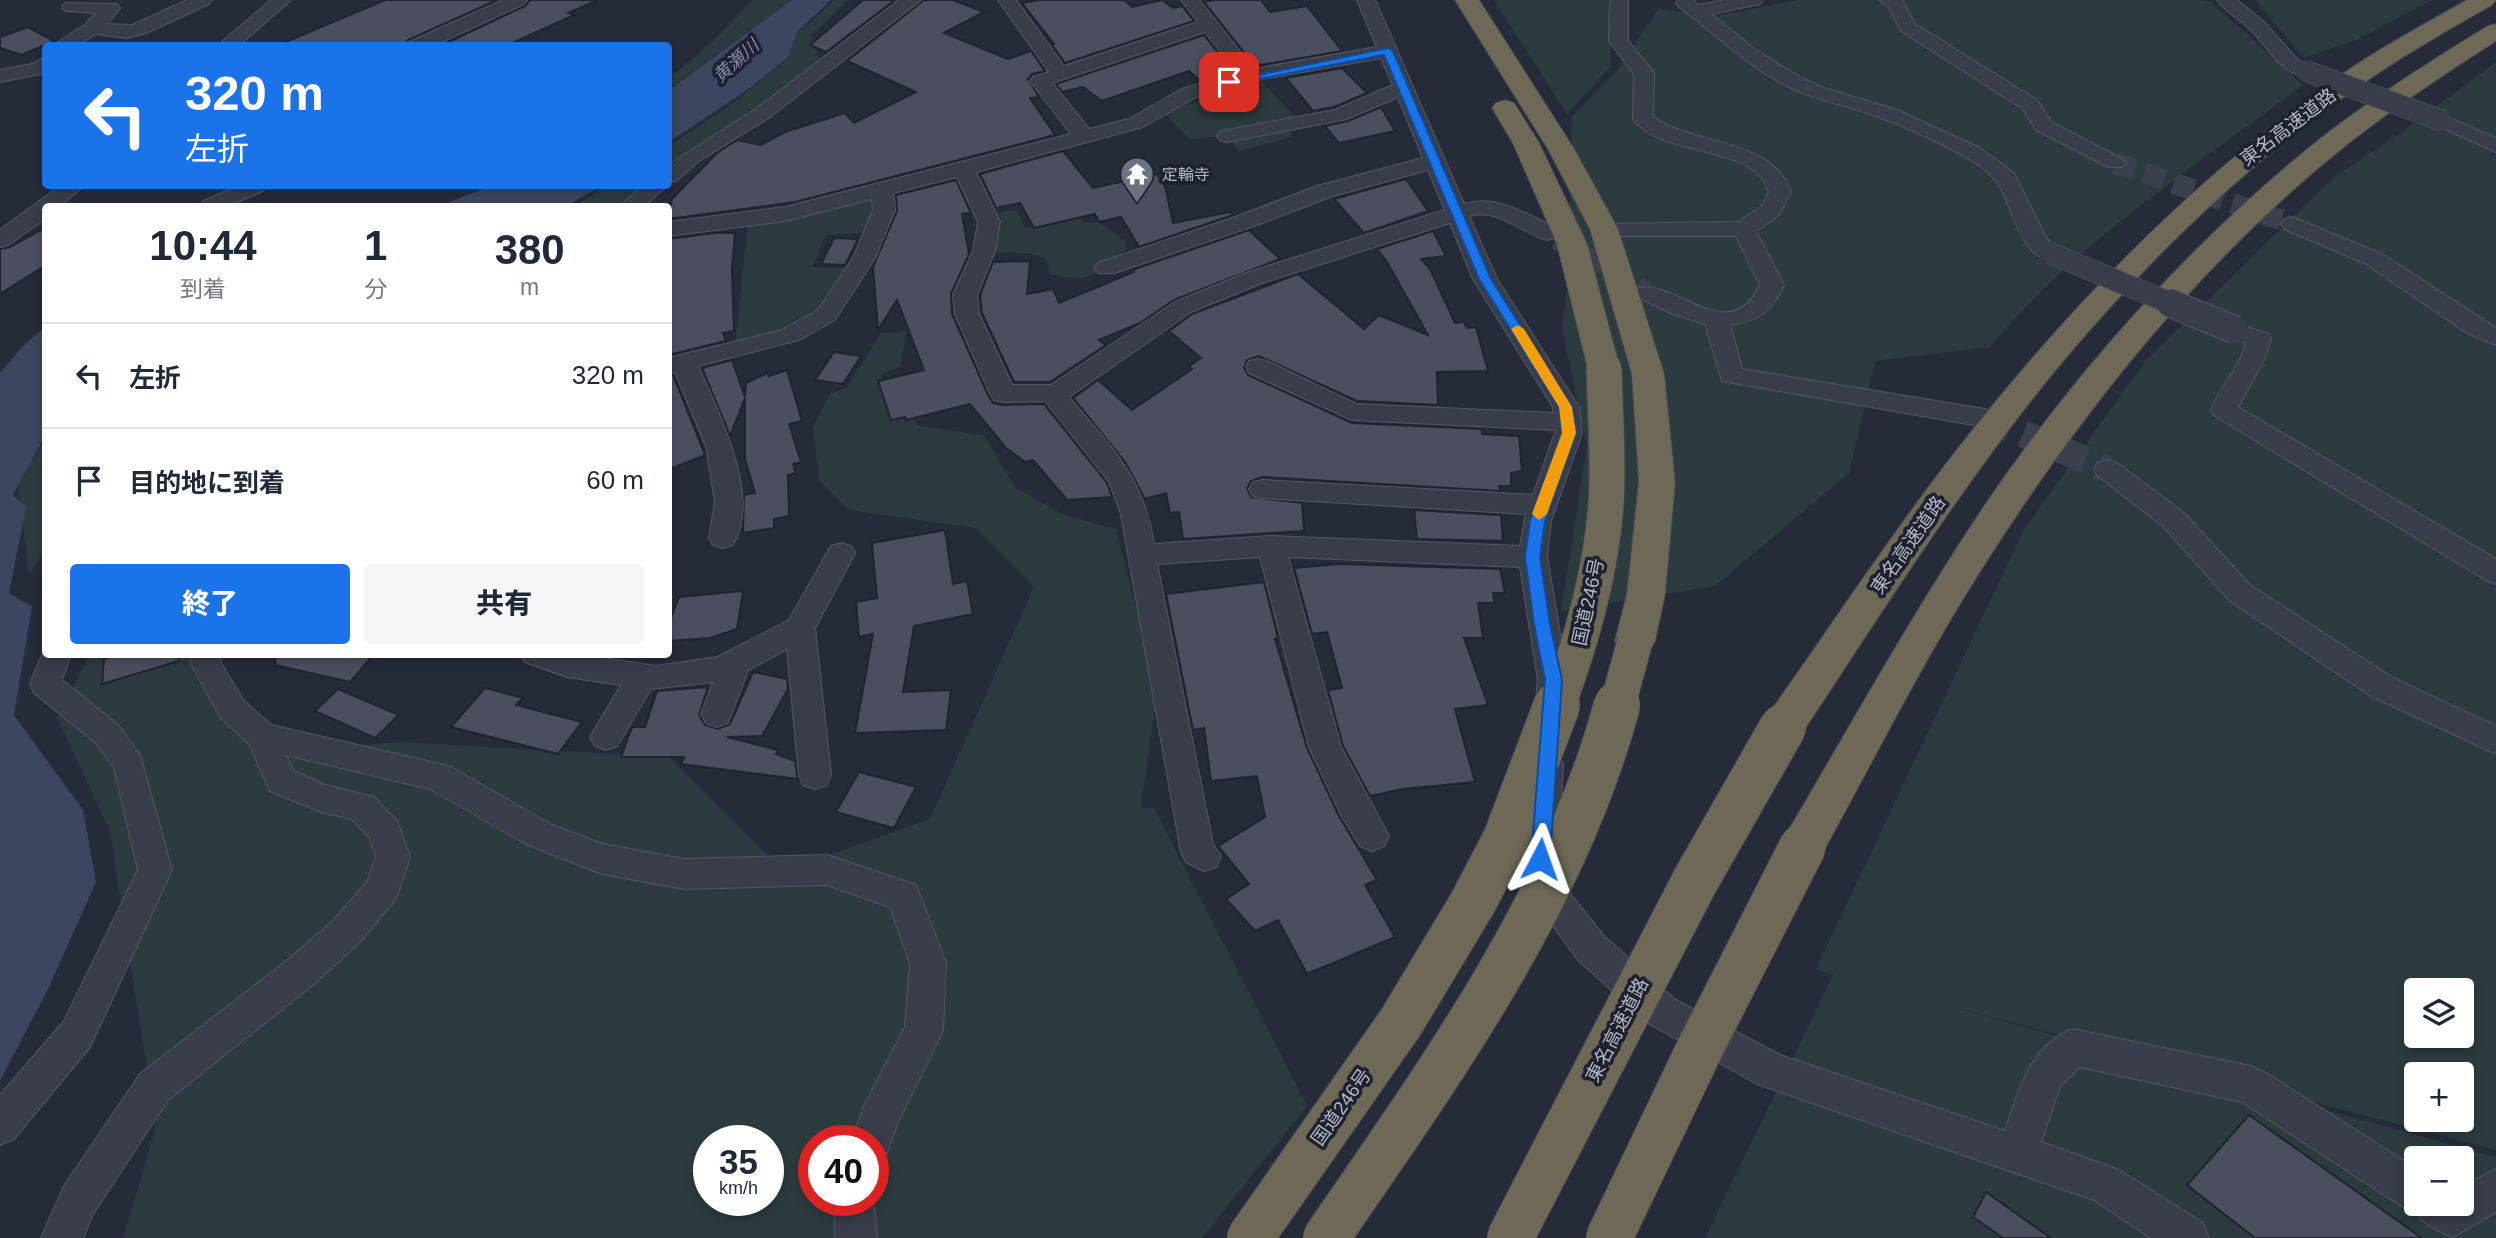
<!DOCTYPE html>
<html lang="ja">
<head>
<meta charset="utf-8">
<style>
  body { margin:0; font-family:Helvetica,"Noto Sans JP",sans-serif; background:#f6f6f7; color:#1f2937; height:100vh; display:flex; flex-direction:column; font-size:26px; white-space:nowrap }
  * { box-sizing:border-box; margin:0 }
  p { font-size:23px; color:#747a83 }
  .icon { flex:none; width:38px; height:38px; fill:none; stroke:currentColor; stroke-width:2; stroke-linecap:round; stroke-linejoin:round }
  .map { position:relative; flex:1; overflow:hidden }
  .sheet { position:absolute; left:42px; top:203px; width:630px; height:455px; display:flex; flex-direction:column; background:#fff; border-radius:7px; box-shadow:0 4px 10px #0003 }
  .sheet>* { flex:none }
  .banner { position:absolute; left:42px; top:42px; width:630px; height:147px; border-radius:7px; box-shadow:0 4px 10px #0003; background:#1a73e8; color:#fff; overflow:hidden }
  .controls { position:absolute; left:2404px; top:978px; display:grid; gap:14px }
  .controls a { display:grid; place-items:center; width:70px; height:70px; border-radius:7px; background:#fff; box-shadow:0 4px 10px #0003; font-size:35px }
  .speed { position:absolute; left:693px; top:1125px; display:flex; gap:14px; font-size:35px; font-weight:700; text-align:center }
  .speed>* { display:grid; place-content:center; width:91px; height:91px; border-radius:50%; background:#fff; box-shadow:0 4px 10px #0003; line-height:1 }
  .speed small { font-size:18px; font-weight:400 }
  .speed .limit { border:10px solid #d22; background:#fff; color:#111 }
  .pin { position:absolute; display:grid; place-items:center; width:60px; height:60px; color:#fff; margin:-30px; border-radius:14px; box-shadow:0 4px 10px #0006 }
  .me { position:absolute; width:77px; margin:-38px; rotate:4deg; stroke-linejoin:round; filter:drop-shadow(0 0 5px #0008) }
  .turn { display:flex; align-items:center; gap:24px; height:147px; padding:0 28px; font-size:32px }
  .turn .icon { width:91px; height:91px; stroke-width:2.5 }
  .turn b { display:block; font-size:49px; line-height:60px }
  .eta { display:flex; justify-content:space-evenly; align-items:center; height:119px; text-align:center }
  .eta b { font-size:42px; font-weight:800; line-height:49px }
  .action { display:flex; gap:14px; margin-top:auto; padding:14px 28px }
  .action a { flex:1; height:80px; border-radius:7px; background:#1a73e8; color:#fff; font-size:28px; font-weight:800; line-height:80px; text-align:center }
  .action a+a { background:#f6f6f7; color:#1f2937 }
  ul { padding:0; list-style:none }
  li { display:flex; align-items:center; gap:21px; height:105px; padding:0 28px; border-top:2px solid #e0e1e3 }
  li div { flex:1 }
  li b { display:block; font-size:26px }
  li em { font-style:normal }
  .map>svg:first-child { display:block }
</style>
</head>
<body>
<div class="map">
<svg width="2496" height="1238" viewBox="0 0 2496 1238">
  <rect width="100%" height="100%" fill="#252b39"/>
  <g fill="#2b3b3e" fill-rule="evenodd">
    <path d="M753 0H792L669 89V78L711 43Z"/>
    <path d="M835 0H848L811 35 819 59 824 60 669 172V146L735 102 788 57 797 34Z"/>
    <path d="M1494 0H1608L1611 66 1567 114Z"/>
    <path d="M1798 0H2201L2211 2 2303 85C2198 164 2073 245 1990 347L1875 361 1849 473 1715 586 1561 611 1587 446 1562 329 1568 278 1572 117 1618 69 1659 8 1713 16Z"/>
    <path d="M2255 0H2432L2358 39 2304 58Z"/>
    <path d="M2496 62V1150L1942 1004 2496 1157V1238H1705L1833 975 1816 969 2024 529 2147 359 2336 175 2395 137ZM2417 990H2462V1036H2417ZM2417 1074H2462V1120H2417ZM2417 1158H2462V1204H2417Z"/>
    <path d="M1262 82 1301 123 1288 128 1292 137 1239 151 1227 136 1190 139 1163 112Z"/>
    <path d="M607 186H650L620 206H574Z"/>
    <path d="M878 193 867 233 826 235 812 267 853 268 824 312 790 335 735 345 748 222Z"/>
    <path d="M1017 210 1025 228 1079 218 1087 223 1099 222 1126 241 1127 248C1097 275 1092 284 1050 274L1046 259 1032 254 984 251 993 213Z"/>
    <path d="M906 331 901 366 880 375 919 426 984 435 1015 487 1062 514 1116 529 1157 691 1141 808H1154L1307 1106 1202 1238H123L156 1127 110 831 57 718 89 655H192L194 674 261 752 401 742 669 757 784 871 930 819 1034 587 975 528 849 510 819 480 813 427 830 394 847 387 881 333ZM709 1141H768V1200H709ZM814 1141H873V1200H814Z"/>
    <path d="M45 439V549L29 575 18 486Z"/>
  </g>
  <g fill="#3d4660">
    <path d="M792 0H831L798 31 788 57 747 90 669 142V90Z"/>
    <path d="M490 186H602L566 206H440Z"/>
    <path d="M45 327V436L13 495 26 507 9 593 32 607 14 715 83 810 96 882 47 991 0 1081V373L23 346Z"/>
  </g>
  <g fill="#4a4e5f" stroke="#202430" stroke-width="2">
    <path d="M385 0H497L408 40 405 46H276Z"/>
    <path d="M530 0H598L568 13 574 15 506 46H440L525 6Z"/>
    <path d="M863 0H895L826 52 810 45Z"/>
    <path d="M924 0H953L984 12 944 33 1008 59 1031 51 1045 71 1032 74 1028 79 1039 97 1030 98 1055 135 795 202 668 219 672 199 717 153 737 140 761 145 785 132 845 113 854 123 916 92 847 61Z"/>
    <path d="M1039 0H1124L1132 7 1162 0 1173 8 1182 6 1194 21 1065 63 1052 45 1054 44 1022 3Z"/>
    <path d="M1214 0H1261L1270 12 1307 6 1342 51 1255 66 1204 2Z"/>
    <path d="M28 27 54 41 22 55 0 48V37Z"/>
    <path d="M1204 35 1233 72 1200 81 1189 71 1102 101 1083 87 1062 92 1056 84Z"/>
    <path d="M1342 68 1367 93 1334 107 1313 111 1286 78Z"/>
    <path d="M1381 107 1395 131 1339 143 1325 126 1348 121Z"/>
    <path d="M1063 151 1093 188 1157 174 1165 186 1173 223 1230 212 1233 215 1139 247 1121 217 1099 222 1095 214 1034 228 1020 203 996 208 980 174Z"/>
    <path d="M1406 179 1428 211 1364 233 1334 199Z"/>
    <path d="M956 180 971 213 962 214 969 254 951 294 952 314 988 395 993 403 1002 405 1044 404 1107 483 1112 497 1067 500 1033 460 1025 462 1006 448 970 404 906 420 905 417 891 420 878 381 924 370 897 300 878 330 873 267 897 211 896 195Z"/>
    <path d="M46 227V265L0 294V249L10 247Z"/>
    <path d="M1249 230 1280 259 1174 300 1140 323 1099 340 1106 345 1050 382H1014L982 313 980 295 993 262 1030 261 1027 294 1053 289 1059 303 1134 272 1132 270Z"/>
    <path d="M1433 231 1446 256 1421 259 1430 269 1455 323 1464 322 1467 328 1476 327 1488 371 1437 372 1438 405 1357 401 1259 356 1247 360 1244 368 1248 375 1352 423 1482 429V434L1519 436 1522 471 1511 473V486H1499L1500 491 1262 477 1251 481 1247 488 1251 497 1302 503 1304 531 1183 539 1179 512 1170 513 1166 493 1145 499 1125 462 1073 398 1098 380 1132 410 1192 369 1189 366 1201 358 1169 331 1192 314 1298 274 1364 329 1379 315 1428 335 1387 262 1377 249Z"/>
    <path d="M715 233H735L732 269 734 331 723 333 726 341 668 355V239Z"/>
    <path d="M834 238 858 239 845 265 821 264Z"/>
    <path d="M834 352 861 356 843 384 815 380Z"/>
    <path d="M732 360 745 397 746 383 767 373 769 376 787 370 802 421 789 424 801 462 793 464 796 473 788 475 789 516 774 519V528L743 533 744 495 755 493 745 459V398L730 436 702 368Z"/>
    <path d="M673 375 705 455 668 470V376Z"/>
    <path d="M1414 510 1501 515 1503 541 1417 539Z"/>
    <path d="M945 530 953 584 967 581 973 614 914 626 903 692 951 690 946 730 855 733 873 634 859 637 856 602 877 598 872 543Z"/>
    <path d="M1339 564 1500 569 1505 593H1493L1495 603H1478L1483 638H1464L1488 705 1455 709 1475 782 1403 789 1370 796 1343 746 1328 690 1342 688 1327 632 1312 634 1294 568Z"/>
    <path d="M1264 582 1278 638 1275 639 1307 748 1339 816 1377 880 1365 885 1395 937 1307 974 1278 920 1255 931 1226 899 1249 884 1218 846 1265 817 1257 776 1211 781 1204 728 1193 730 1166 594Z"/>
    <path d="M743 591 737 629 710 638 668 641V625L679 597Z"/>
    <path d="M118 654H178L179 661 102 684 104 659Z"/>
    <path d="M276 654H374L350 682 275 665Z"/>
    <path d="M753 672 787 679 788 689 762 736 727 737 778 750 776 754 795 761 798 779 681 764 684 757H621L632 727H645L657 691 708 687 699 715 705 725 718 729 730 724Z"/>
    <path d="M485 688 523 698 516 705 582 722 558 754 451 727Z"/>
    <path d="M338 689 399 715 375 738 315 711Z"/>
    <path d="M859 772 916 787 894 828 836 812Z"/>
    <path d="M2249 1115 2422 1238H2255L2187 1185Z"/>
    <path d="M1986 1192 2051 1238H2003L1973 1217Z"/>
  </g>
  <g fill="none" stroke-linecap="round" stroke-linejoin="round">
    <g stroke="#3a404e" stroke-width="21" stroke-dasharray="21 10" stroke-linecap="butt">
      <path d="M2115 163 2292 224"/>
      <path d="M1557 239 1647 293"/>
    </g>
    <path stroke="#3a404e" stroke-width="27" stroke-dasharray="27 14" stroke-linecap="butt" d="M1985 418 2107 469"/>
    <g stroke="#545864" stroke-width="2">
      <g id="minor">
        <path d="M188 0H212L209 4 146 33 127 38 96 34 76 46H52L86 24 96 13 65 11 62 7 65 3 117 4 120 8 107 24 132 25Z"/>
        <path d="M271 0H291L238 46H217Z"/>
        <path d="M503 0H527L524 4 433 46H407L409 42Z"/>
        <path d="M899 0H921L770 117 699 161 676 181 668 182V165L756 109Z"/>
        <path d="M998 0H1016L1064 66 1198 22 1181 0H1199L1254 69 1377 47 1357 0H1375L1464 204C1495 194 1528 214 1555 228L1558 233 1555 238 1547 240C1521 233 1498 207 1469 216L1497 279 1579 407 1582 433 1551 521 1547 557 1568 680 1567 711 1562 720 1551 724 1540 720 1535 711 1538 680 1520 567 1288 557 1341 747 1389 836 1384 846 1372 851 1360 846 1341 815 1309 747 1260 557 1157 564 1213 844 1221 856 1216 867 1204 871 1186 862 1181 852 1121 514 1109 482 1045 401 1003 402 994 400 990 394 955 314 953 295 973 251 978 222 957 177 893 193 895 210 875 258 835 320 799 340 698 366C718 413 762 495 733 545L723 548 713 545 709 538 715 502 706 446 675 372 668 374V358L782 330 818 310 853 258 873 210 872 199 785 221 668 236V222L785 207 1071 134 1030 81 1033 77 1049 72ZM1205 32 1237 73 1182 89 1129 119 1089 129 1052 83ZM1381 58 1393 85 1335 110 1227 130 1220 132 1217 136 1220 140 1227 142 1347 119 1398 97 1423 158 1317 186 1241 215 1098 263 1094 268 1098 273H1114L1257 225 1333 196 1428 170 1445 210 1246 273 1175 302 1051 385H1012L979 314 977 295 995 251 1000 222 976 172 1143 127 1196 97 1251 81ZM1450 223 1473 279 1553 407 1554 413 1356 404 1267 361 1258 359 1249 361 1246 367 1249 373 1352 420 1556 430 1533 495 1263 480 1253 482 1249 489 1253 496 1263 498 1526 514 1520 546 1271 536 1154 544C1143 475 1111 448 1069 397L1191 312 1262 283Z"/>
        <path d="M1610 0H1628V41L1654 73 1653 117C1695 146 1772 138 1791 192L1779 215 1756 231 1784 285C1772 311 1758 321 1730 325L1742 369 1985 409 1994 412 1998 418 1994 424 1985 427 1722 381 1705 324 1673 314 1639 298 1635 293 1639 288C1676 279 1730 349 1760 285L1736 236H1604L1596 234 1593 229 1596 224 1739 222 1762 206 1769 192C1753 142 1662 159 1633 119L1634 74 1609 41Z"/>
        <path d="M1678 0H1693L1699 5 1725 0H1763L1760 4 1711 14 1756 50 1801 78 1824 88 1897 110 1980 148 2014 173 2047 239 2061 253 2058 258C2020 267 2013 203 1997 182 1990 172 1974 161 1964 156 1938 142 1909 128 1881 118 1851 107 1820 101 1791 88 1749 68 1716 34 1679 7L1676 3Z"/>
        <path d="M1880 0H1902L1915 24 2038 101 2051 122 2122 159 2126 163 2122 167H2108L2036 130 2023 109 1901 31 1889 7Z"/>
        <path d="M2217 0H2237L2264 22 2297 59 2316 71 2313 75C2285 82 2267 45 2250 29 2239 19 2226 12 2217 0Z"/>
        <path d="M46 57 45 73 0 82V70L32 64Z"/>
        <path d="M2443 115 2496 138V152L2436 125 2433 121 2436 117Z"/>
        <path d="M60 186H84L60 206H46V218L8 245 0 247V230Z"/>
        <path d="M238 186H266L263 191 228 206H200L203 201Z"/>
        <path d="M643 186H667L644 206H620Z"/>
        <path d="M2292 217 2382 254 2496 328V345L2467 333 2366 264 2284 229 2281 224 2284 219Z"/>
        <path d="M2235 323 2268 334 2271 339 2265 358 2238 407 2496 559V584L2486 580 2215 416 2211 410C2220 386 2240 368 2246 343L2226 335 2223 330 2226 325Z"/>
        <path d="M2107 460 2117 463 2184 513 2250 585 2393 678 2496 726V754L2371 696 2230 601 2164 527 2097 475 2094 469 2097 463Z"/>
        <path d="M841 543 851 546 855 553 815 628 831 775 827 785 815 789 803 785 799 775 787 649 748 670 728 723 717 727 706 723 701 714 713 682 651 689 617 746 606 750 595 746 590 737 621 685 567 677 525 662 521 654H577L656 666 718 657 789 620 831 546Z"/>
        <path d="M46 646V654H71L62 680 118 725 140 755 172 870 90 1047 14 1139 0 1145V1095L64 1021 138 870 114 768 96 743 34 693 30 684Z"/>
        <path d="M190 654H220L221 663 243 700 271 725 449 766 552 825 603 844 684 859 827 855 916 885 946 963 943 1030 897 1124 886 1155 873 1160V1141H852L865 1104 905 1027 910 963 890 907 827 885 684 889 602 874 528 845 430 789 286 755 294 771 325 785 374 797 397 821 410 857 399 890 394 901 359 943 315 983 168 1100 93 1214 83 1238H41L64 1186 140 1074 289 959 333 921 367 882 376 857 370 838 352 819 321 812 270 791 249 744 221 718 191 664Z"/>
        <path d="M1547 751 1558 755 1563 764 1557 859 1571 895 1604 936 1674 999 1780 1055 2005 1131C2020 1089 2028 1047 2073 1029L2250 1066 2264 1072 2417 1169V1204H2462V1187L2496 1169V1212L2453 1237C2441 1232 2423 1225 2417 1213L2403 1207 2242 1102 2080 1067 2060 1086 2041 1142 2119 1170 2203 1223 2209 1238H2151L2094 1200 1757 1084 1648 1023 1578 960 1545 915 1539 904 1523 859 1531 764 1536 755Z"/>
        <path d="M873 1197 877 1238H835L834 1200H873Z"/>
      </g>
    </g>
    <g stroke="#444854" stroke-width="2">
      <g id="highway">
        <path d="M1455 0H1479L1574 149 1618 229 1664 374 1675 482 1665 594 1655 641 1649 652 1635 656 1621 652 1615 641 1627 594 1639 482 1632 374 1590 229 1548 149Z"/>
        <path d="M2467 0H2496L2492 5C2444 32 2397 59 2352 91 2238 170 2137 271 2049 378 1957 492 1879 617 1798 739L1783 744 1768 739 1762 727 1768 715C1836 619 1901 519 1975 427 2079 297 2195 179 2331 82 2374 51 2421 26 2467 0Z"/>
        <path d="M2496 24V41C2444 74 2393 108 2345 146 2190 270 2066 431 1963 599 1911 684 1867 773 1819 859L1803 865 1787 859 1781 846 1787 833C1853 721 1915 609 1987 502 2080 366 2196 237 2325 135 2377 95 2432 60 2488 26Z"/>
        <path d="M1505 100 1514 103 1539 143 1587 244 1620 369 1615 376 1604 379 1593 376 1588 369 1557 244 1513 143 1492 108 1496 103Z"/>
      </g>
    </g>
    <use href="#minor" fill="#393d49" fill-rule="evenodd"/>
    <use href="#highway" fill="#6e6957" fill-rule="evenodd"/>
    <g stroke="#545864" stroke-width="22" stroke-linecap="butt">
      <g id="minor-bridge-far1">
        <path d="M2306 71 2443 121"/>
        <path d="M2050 253 2175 305"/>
      </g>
    </g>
    <g stroke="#545864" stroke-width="29" stroke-linecap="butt">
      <path id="minor-bridge" d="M2170 303 2235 330"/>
    </g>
    <g stroke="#444854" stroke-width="37" stroke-linecap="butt">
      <g id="highway-bridge-far1">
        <path d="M1557 707C1581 643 1601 572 1606 504 1609 459 1605 413 1604 369"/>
        <path d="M1617 707 1635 641"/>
      </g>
    </g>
    <g stroke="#444854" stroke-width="48" stroke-linecap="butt">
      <g id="highway-bridge">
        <path d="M1250 1238 1401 1022 1472 904 1506 839 1557 705"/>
        <path d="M1326 1238C1440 1072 1564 902 1617 705"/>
        <path d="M1510 1238 1695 881 1783 727"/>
        <path d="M1609 1238 1699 1050 1803 846"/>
      </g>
    </g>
    <use href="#minor-bridge-far1" stroke="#393d49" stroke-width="21"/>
    <use href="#minor-bridge" stroke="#393d49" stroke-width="27"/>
    <use href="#highway-bridge-far1" stroke="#6e6957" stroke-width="35"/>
    <use href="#highway-bridge" stroke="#6e6957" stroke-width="46"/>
  </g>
  <path fill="#1a73e8" stroke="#114b97" stroke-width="2" d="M1388 48 1393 51 1491 279 1572 407 1576 433 1545 521 1540 557 1550 624 1562 680 1550 859 1547 865 1540 867 1534 865 1531 859 1545 680 1534 624 1525 557 1530 521 1562 433 1559 407 1479 279 1384 55 1229 85 1224 82Z"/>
  <path fill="#f59e0b" d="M1518 325 1524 329 1572 407 1576 433 1547 514 1539 520 1532 514 1562 433 1559 407 1511 329Z"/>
  <defs>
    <g id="temple-pin" transform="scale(1.75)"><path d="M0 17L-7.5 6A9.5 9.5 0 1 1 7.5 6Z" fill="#6b7280" stroke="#1e222e"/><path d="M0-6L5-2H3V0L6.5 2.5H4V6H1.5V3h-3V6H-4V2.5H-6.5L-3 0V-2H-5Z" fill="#fff"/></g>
  </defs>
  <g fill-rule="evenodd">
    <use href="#temple-pin" x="1137" y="174"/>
  </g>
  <g text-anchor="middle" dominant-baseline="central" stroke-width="7" stroke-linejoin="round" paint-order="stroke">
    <g font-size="16" fill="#b4b8c5" stroke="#1e222e" text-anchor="start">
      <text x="1162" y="174">定輪寺</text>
    </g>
    <g font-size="18" font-style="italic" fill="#808baa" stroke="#1e222e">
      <text transform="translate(736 61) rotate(-42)">黄瀬川</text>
    </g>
    <g font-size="19" fill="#b4b8c5" stroke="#1e222e">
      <text transform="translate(2288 127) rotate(-37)">東名高速道路</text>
      <text transform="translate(1908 545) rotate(-55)">東名高速道路</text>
      <text transform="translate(1588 602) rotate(-78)">国道246号</text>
      <text transform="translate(1617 1030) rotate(-63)">東名高速道路</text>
      <text transform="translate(1341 1107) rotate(-55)">国道246号</text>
    </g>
  </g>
</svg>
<div class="controls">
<a><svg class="icon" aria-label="layers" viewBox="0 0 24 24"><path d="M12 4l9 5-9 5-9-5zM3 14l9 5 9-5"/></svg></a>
<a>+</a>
<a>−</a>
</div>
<div class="speed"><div>35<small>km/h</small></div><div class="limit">40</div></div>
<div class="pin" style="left:1229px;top:82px;background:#d93025"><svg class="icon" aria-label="arrive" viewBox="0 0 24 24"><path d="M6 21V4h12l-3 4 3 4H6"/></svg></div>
<svg class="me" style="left:1540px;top:859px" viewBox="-20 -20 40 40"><path d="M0-17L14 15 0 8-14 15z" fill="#1a73e8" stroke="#fff" stroke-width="4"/></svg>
<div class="banner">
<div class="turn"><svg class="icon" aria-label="left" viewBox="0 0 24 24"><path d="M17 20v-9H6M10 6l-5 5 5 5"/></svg><div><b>320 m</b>左折</div></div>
</div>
<section class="sheet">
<div class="eta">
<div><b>10:44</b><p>到着</p></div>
<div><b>1</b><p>分</p></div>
<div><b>380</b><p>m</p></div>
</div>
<ul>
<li><svg class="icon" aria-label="left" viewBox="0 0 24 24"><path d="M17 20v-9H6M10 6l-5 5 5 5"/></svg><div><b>左折</b></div><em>320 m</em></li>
<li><svg class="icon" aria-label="arrive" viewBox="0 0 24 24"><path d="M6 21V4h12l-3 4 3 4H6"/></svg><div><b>目的地に到着</b></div><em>60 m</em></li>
</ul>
<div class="action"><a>終了</a><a>共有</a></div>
</section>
</div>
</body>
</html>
